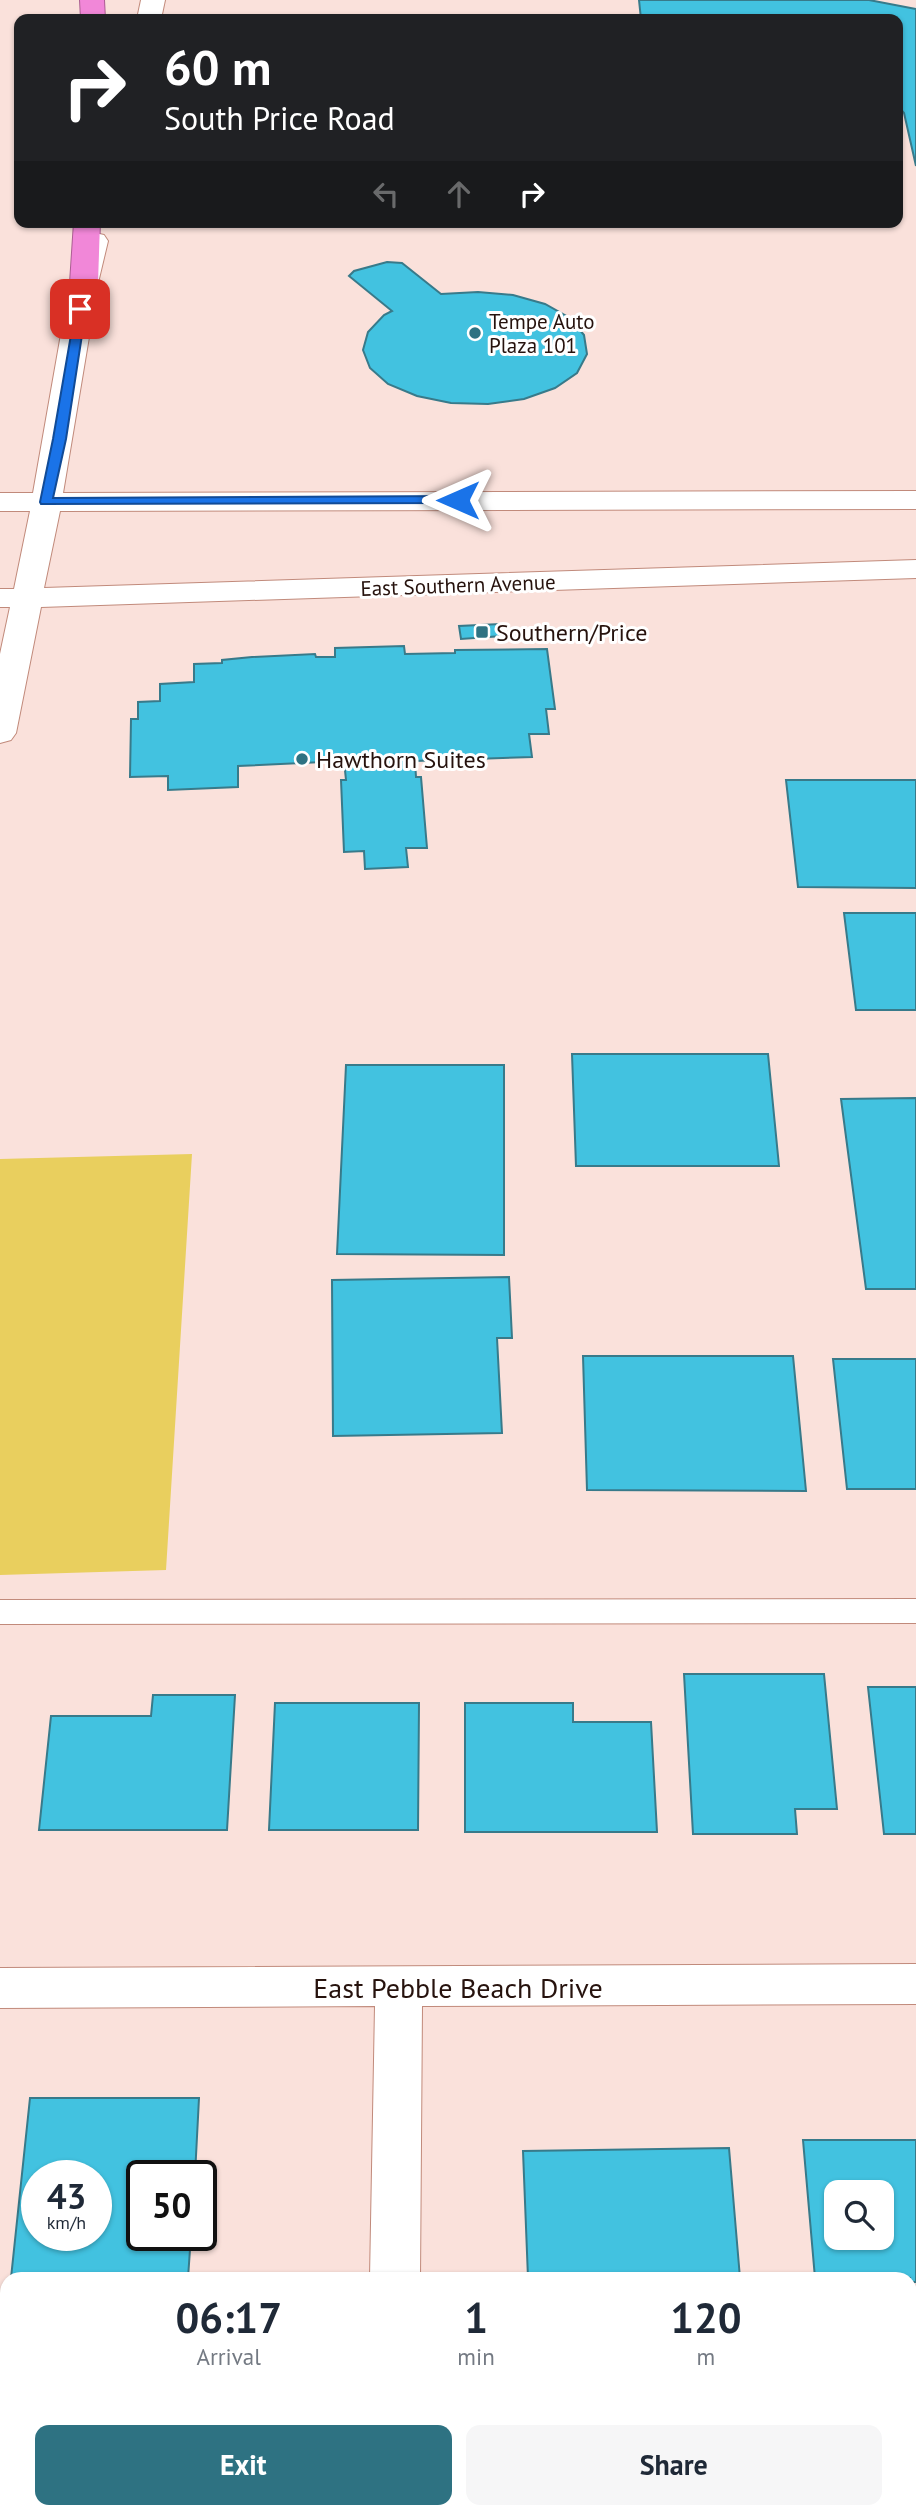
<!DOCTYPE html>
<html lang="en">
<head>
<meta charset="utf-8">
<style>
  body { margin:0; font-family:"PT Sans",sans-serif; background:#f6f6f7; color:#1f2937; height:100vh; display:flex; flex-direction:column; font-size:26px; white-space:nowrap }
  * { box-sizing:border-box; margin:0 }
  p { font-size:23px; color:#747a83 }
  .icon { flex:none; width:38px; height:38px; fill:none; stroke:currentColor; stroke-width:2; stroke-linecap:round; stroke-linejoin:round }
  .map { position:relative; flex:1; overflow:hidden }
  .sheet { position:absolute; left:0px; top:2272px; width:917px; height:247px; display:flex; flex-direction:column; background:#fff; border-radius:21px 21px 0 0; box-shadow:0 2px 5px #0004 }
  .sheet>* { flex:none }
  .guide { position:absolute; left:14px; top:14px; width:889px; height:214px; border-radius:14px; box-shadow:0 2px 5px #0004; background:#202124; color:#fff; overflow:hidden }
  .buttons { position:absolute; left:824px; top:2180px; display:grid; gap:14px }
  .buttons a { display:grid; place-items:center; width:70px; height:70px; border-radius:14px; background:#fff; box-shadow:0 2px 5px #0004; font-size:35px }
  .speed { position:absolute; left:21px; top:2160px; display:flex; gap:14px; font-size:35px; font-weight:700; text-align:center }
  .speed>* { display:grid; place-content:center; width:91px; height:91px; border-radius:50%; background:#fff; box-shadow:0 2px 5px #0004; line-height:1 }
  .speed small { font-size:18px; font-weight:400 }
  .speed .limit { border:4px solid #111; border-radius:10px; background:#fff; color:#111 }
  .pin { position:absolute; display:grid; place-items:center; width:60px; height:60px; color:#fff; margin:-30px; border-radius:14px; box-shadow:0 4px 10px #0006 }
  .me { position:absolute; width:77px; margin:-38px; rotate:270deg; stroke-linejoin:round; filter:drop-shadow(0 0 5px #0008) }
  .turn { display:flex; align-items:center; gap:24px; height:147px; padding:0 35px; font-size:32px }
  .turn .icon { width:91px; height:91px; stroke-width:2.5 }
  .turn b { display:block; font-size:49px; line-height:60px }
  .lanes { display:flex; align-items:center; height:66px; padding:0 35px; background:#0003; justify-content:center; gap:35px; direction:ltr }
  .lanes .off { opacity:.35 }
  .eta { display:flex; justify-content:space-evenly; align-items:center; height:119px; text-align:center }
  .eta b { font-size:42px; font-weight:700; line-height:49px }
  .action { display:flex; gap:14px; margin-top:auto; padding:14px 35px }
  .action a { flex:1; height:80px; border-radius:14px; background:#2e7282; color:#fff; font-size:28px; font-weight:700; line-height:80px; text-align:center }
  .action a+a { background:#f6f6f7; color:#1f2937 }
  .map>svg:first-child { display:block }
</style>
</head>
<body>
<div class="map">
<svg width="916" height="2517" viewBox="0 0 916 2517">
  <rect width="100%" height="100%" fill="#fae1db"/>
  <path fill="#e9cf5e" d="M192 1154 166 1570 0 1575V1159Z"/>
  <g fill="#42c2e0" stroke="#387a8a" stroke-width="2" fill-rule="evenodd">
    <path d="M639 0H869L916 9V166L904 113 898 106V19H641Z"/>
    <path d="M387 262 402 263 441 294 478 292 513 295 545 304 570 318 584 335 587 354 577 373 555 388 524 399 488 404 451 403 417 396 388 384 370 368 363 350 368 332 384 315 392 311 349 276 354 271Z"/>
    <path d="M500 624 502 636 461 639 459 626Z"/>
    <path d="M404 646 405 654 455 653V650L547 649 555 709H546L549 734H529L532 757 415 761 416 777H421L427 848H406L408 867 365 869 364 851 344 852 341 780H346L344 761 238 766V787L168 790V776L130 777 131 719H138V702L160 701V684L194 682V664L222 663V660L252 657 315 654 316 657H335V648Z"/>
    <path d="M786 780H916V888L798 887Z"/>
    <path d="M844 913H916V1010H856Z"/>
    <path d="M572 1054H768L779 1166H576Z"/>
    <path d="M346 1065H504V1255L337 1254Z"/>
    <path d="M916 1098V1289H866L841 1099Z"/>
    <path d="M509 1277 512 1338H497L502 1433 333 1436 332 1280Z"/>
    <path d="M583 1356H793L806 1491 587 1490Z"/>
    <path d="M833 1359H916V1489H847Z"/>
    <path d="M684 1674H824L837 1809H795L797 1834H693Z"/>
    <path d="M868 1687H916V1834H884Z"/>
    <path d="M153 1695H235L227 1830H39L51 1716H151Z"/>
    <path d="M275 1703H419L418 1830H269Z"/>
    <path d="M465 1703H573V1722H651L657 1832H465Z"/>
    <path d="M30 2098H199L195 2175H142V2235H191L188 2278H11ZM37 2175H96V2235H37Z"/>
    <path d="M803 2140H916V2282H910V2278H815ZM836 2193H882V2238H836Z"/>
    <path d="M729 2148 740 2278H528L523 2151Z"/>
    <path d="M0 2327H7V2511H168V2517H0Z"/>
    <path d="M601 2511H780L781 2517H601Z"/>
  </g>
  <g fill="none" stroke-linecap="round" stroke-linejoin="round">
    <g stroke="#c18a7b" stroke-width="2">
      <path id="lane" d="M916 1599V1623L0 1624V1600Z"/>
    </g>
    <g stroke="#c18a7b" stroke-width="2">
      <g id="street">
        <path d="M916 1964V2004L422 2006 420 2278H370L375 2006 0 2008V1968Z"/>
        <rect x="366" y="2511" width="52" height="6"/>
      </g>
    </g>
    <g stroke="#c18a7b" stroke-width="2">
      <g id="secondary">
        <path d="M141 0H165L161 19H137Z"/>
        <path d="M95 233 104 235 108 241 98 283 63 493 916 491V509L60 511 44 588 916 560V578L41 607 16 733 11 740 0 743V654L10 607H0V589H14L30 511H0V493H33L70 283 82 241 86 235Z"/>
      </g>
    </g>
    <g stroke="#aa5e91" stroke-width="2">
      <g id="highway">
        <path d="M80 0H104L105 19H81Z"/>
        <path d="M74 222H100L98 283 94 289 84 291 74 289 70 283Z"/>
      </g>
    </g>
    <use href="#lane" fill="#fff" fill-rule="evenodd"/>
    <use href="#street" fill="#fff" fill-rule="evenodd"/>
    <use href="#secondary" fill="#fff" fill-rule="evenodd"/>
    <use href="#highway" fill="#f187d8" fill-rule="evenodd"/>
  </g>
  <path fill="#1a73e8" stroke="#114b97" stroke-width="2" d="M76 306 86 309 66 439 53 498 458 496 464 500 458 503 41 504 40 502 53 439Z"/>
  <g fill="#2e7282" stroke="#fff" stroke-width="2.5">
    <circle cx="475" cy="333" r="7"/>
    <rect x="475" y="625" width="14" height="14" rx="3.5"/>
    <circle cx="302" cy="759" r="7"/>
  </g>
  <g text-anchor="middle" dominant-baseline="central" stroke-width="6" stroke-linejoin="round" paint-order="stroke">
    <g font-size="21" fill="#26120d" stroke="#fff" text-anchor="start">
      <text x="489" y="321">Tempe Auto<tspan x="489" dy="24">Plaza 101</tspan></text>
    </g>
    <g font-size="21" fill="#26120d" stroke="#fff">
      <text transform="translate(458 585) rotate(-2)">East Southern Avenue</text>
    </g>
    <g font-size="24" fill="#26120d" stroke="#fff" text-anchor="start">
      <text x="496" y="632">Southern/Price</text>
      <text x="316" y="759">Hawthorn Suites</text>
    </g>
    <g font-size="28" fill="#26120d" stroke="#fff">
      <text x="458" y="1987">East Pebble Beach Drive</text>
    </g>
  </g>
</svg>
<div class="buttons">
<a><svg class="icon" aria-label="search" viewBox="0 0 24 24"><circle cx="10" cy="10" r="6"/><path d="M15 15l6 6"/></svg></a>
</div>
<div class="speed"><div>43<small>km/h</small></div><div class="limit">50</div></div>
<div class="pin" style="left:80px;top:309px;background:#d93025"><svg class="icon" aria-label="arrive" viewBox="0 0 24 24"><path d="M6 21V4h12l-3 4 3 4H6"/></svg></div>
<svg class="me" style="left:458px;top:500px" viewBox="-20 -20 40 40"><path d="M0-17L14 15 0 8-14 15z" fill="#1a73e8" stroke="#fff" stroke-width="4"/></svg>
<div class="guide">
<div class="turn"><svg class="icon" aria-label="right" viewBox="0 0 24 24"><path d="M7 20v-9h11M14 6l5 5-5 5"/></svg><div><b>60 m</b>South Price Road</div></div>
<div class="lanes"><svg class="icon off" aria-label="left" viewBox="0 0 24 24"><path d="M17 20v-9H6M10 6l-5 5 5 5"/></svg><svg class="icon off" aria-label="ahead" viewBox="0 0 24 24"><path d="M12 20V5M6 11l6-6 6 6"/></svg><svg class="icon" aria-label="right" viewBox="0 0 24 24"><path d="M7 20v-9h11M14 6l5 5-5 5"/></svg></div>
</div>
<section class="sheet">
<div class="eta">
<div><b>06:17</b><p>Arrival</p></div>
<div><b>1</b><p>min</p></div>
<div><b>120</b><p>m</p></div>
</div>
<div class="action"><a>Exit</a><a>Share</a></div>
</section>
</div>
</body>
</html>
